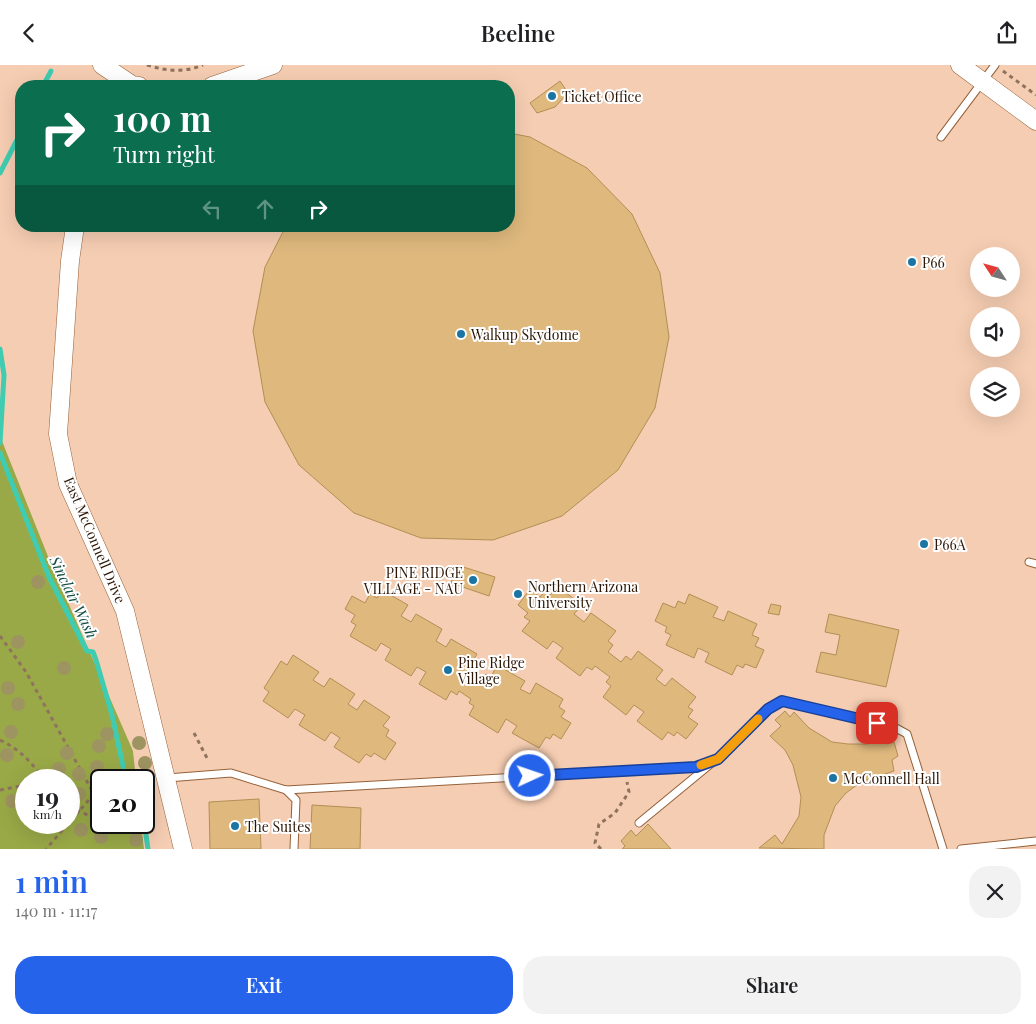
<!DOCTYPE html>
<html lang="en">
<head>
<meta charset="utf-8">
<style>
  body { margin:0; font-family:"Playfair Display",serif; background:#f2f2f2; color:#202124; height:100vh; display:flex; flex-direction:column; font-size:19px; white-space:nowrap }
  * { box-sizing:border-box; margin:0 }
  p { font-size:16px; color:#757577 }
  .icon { flex:none; width:28px; height:28px; fill:none; stroke:currentColor; stroke-width:2; stroke-linecap:round; stroke-linejoin:round }
  .map { position:relative; height:784px; overflow:hidden }
  .drawer { display:flex; flex-direction:column; background:#fff; flex:1 }
  .drawer>* { flex:none }
  .banner { position:absolute; left:15px; top:15px; width:500px; height:152px; border-radius:20px; box-shadow:0 5px 20px #0002; background:#0b6e4f; color:#fff; overflow:hidden }
  .needle { width:32px; rotate:306deg }
  .tools { position:absolute; left:970px; top:182px; display:grid; gap:10px }
  .tools a { display:grid; place-items:center; width:50px; height:50px; border-radius:50%; background:#fff; box-shadow:0 5px 20px #0002; font-size:25px }
  .speed { position:absolute; left:15px; top:704px; display:flex; gap:10px; font-size:25px; font-weight:700; text-align:center }
  .speed>* { display:grid; place-content:center; width:65px; height:65px; border-radius:50%; background:#fff; box-shadow:0 5px 20px #0002; line-height:1 }
  .speed small { font-size:12px; font-weight:400 }
  .speed .limit { border:2px solid #111; border-radius:8px; background:#fff; color:#111 }
  .pin { position:absolute; display:grid; place-items:center; width:42px; height:42px; color:#fff; margin:-21px; border-radius:10px; box-shadow:0 2px 8px #0006 }
  .me { position:absolute; width:55px; margin:-28px; rotate:87deg; stroke-linejoin:round; filter:drop-shadow(0 0 4px #0008) }
  .turn { display:flex; align-items:center; gap:18px; height:105px; padding:0 15px; font-size:22px }
  .turn .icon { width:65px; height:65px; stroke-width:2.5 }
  .turn b { display:block; font-size:35px; line-height:42px }
  .lanes { display:flex; align-items:center; height:48px; padding:0 15px; background:#0003; justify-content:center; gap:25px; direction:ltr }
  .lanes .off { opacity:.35 }
  .round { display:grid; place-items:center; flex:none; width:52px; height:52px; border-radius:20px; background:#f2f2f2 }
  .overview { display:flex; align-items:center; justify-content:space-between; height:85px; padding:0 15px }
  h1 { font-size:30px; font-weight:600; line-height:38px; color:#2563eb }
  .cta { display:flex; gap:10px; margin-top:auto; padding:10px 15px }
  .cta a { flex:1; height:58px; border-radius:20px; background:#2563eb; color:#fff; font-size:20px; font-weight:600; line-height:58px; text-align:center }
  .cta a+a { background:#f2f2f2; color:#202124 }
  header { display:flex; justify-content:space-between; align-items:center; height:65px; padding:0 15px; background:#fff; font-size:22px; font-weight:600 }
  .map>svg:first-child { display:block }
</style>
</head>
<body>
<header><svg class="icon" aria-label="back" viewBox="0 0 24 24"><path d="M15 5l-7 7 7 7"/></svg>Beeline<svg class="icon" aria-label="share" viewBox="0 0 24 24"><path d="M12 15V3M7 8l5-5 5 5M5 13v7h14v-7"/></svg></header>
<div class="map">
<svg width="1036" height="784" viewBox="0 0 1036 784">
  <rect width="100%" height="100%" fill="#fedbc1"/>
  <path fill="#f5cdb2" fill-rule="evenodd" d="M0 0H1036V784H0ZM21 21H509V161H21ZM979 191H1011V224H979ZM979 251H1011V284H979ZM979 311H1011V344H979ZM26 715H69V758H26ZM101 715H144V758H101Z"/>
  <path fill="#99a947" fill-rule="evenodd" d="M0 371 49 494 133 686 136 715H101V758H141L144 784H0ZM26 715H69V758H26Z"/>
  <g fill="none" stroke-linecap="round" stroke-linejoin="round">
    <g stroke="#3fccb1" stroke-width="5">
      <path d="M43 21 51 6"/>
      <path d="M0 108 21 67"/>
      <path d="M0 284 4 310 0 378"/>
      <path d="M0 388 49 512 87 586 93 587 96 595 112 650 126 715"/>
      <path d="M144 756 148 784"/>
    </g>
  </g>
  <g fill="#deb87d" stroke="#b38e54">
    <path d="M560 16 568 28 555 42 537 48 530 38Z"/>
    <path d="M509 68 530 72 587 103 632 149 660 208 669 272 655 343 618 405 562 451 493 475 421 473 354 448 299 400 265 337 253 266 265 202 286 161H509Z"/>
    <path d="M457 500 495 512 489 531 451 518Z"/>
    <path d="M557 521 582 540 574 549 584 557 591 548 616 566 608 576 613 580 608 587 621 597 626 591 631 595 638 586 663 605 656 614 665 621 672 613 696 632 688 642 693 645 688 652 698 659 686 674 677 667 674 671 668 667 662 675 637 656 644 647 634 640 626 650 603 632 611 621 606 617 610 612 595 601 592 605 587 602 580 611 556 593 563 583 553 576 547 584 522 566 530 556 524 552 528 548 518 540 530 524 540 532 545 526 550 530Z"/>
    <path d="M382 525 408 540 401 551 411 557 416 549 442 564 436 576 446 582 451 574 477 589 470 600 475 603 471 611 482 617 486 609 491 612 497 600 525 616 520 624 530 629 536 618 563 634 559 642 565 646 561 652 571 658 561 674 553 669 550 674 546 672 539 683 512 668 517 661 506 654 498 668 469 650 474 641 469 638 471 634 459 626 457 630 451 626 446 635 419 619 426 607 417 602 411 611 385 595 391 584 381 578 376 586 350 571 356 560 351 557 355 550 345 544 352 531 365 538 370 529 377 533Z"/>
    <path d="M689 529 718 542 713 552 724 556 728 546 757 559 752 570 759 573 755 581 764 585 756 603 745 599 743 603 737 600 732 610 705 597 709 588 698 583 694 593 666 580 671 570 665 567 667 562 655 556 663 538 675 543 678 536 685 539Z"/>
    <path d="M771 539 781 541 779 550 768 548Z"/>
    <path d="M829 549 899 565 886 622 816 607 821 587 836 590 840 570 825 567Z"/>
    <path d="M293 590 319 607 313 615 324 622 330 613 355 629 348 639 357 645 364 635 390 652 383 661 389 665 386 671 396 678 385 695 374 688 371 692 366 689 359 698 334 682 340 673 331 667 325 676 299 660 305 650 295 644 288 653 263 636 269 627 264 623 281 596 287 600Z"/>
    <path d="M785 646 790 652 794 647 809 663 832 677 848 679H867L885 675 887 679 894 677 898 691 892 695 894 706 861 717 846 728 835 741 824 770V784L759 783 775 770 782 779 799 751 801 732 793 700 785 685 770 671 781 661 775 655Z"/>
    <path d="M259 734 261 784H210L209 737Z"/>
    <path d="M312 740 361 743 360 784H310Z"/>
    <path d="M648 759 671 784H622L625 781 621 776 631 765 636 771Z"/>
  </g>
  <g fill="none" stroke-linecap="round" stroke-linejoin="round">
    <g stroke="#956139" stroke-width="9">
      <g id="service">
        <path d="M941 72 995 0"/>
        <path d="M1029 497 1036 499"/>
        <path d="M167 713 231 708 286 725 696 702 718 694 768 643 782 636 896 663 907 669 943 784"/>
        <path d="M286 725 296 735 294 784"/>
        <path d="M639 758 713 697"/>
        <path d="M961 784 1036 776"/>
      </g>
    </g>
    <g stroke="#956139" stroke-width="19">
      <g id="tertiary">
        <path d="M102 0 132 20 139 21"/>
        <path d="M960 0 1036 56"/>
        <path d="M212 21 273 0"/>
        <path d="M75 161 70 196 58 369 68 419 125 546 183 784"/>
      </g>
    </g>
    <g stroke="#8f735e" stroke-width="3" stroke-dasharray="4 4" stroke-linecap="butt">
      <path d="M147 0C166 6 184 8 203 0"/>
      <path d="M1003 6 1036 30"/>
      <path d="M0 571 26 607 94 729 46 784"/>
      <path d="M194 668 208 695"/>
      <path d="M0 675C19 684 32 697 44 715"/>
      <path d="M0 725 26 720"/>
      <path d="M144 741 154 738"/>
      <path d="M69 742 88 750H101"/>
      <path d="M601 784 595 778 599 759 615 748 629 727 627 717"/>
    </g>
    <use href="#service" stroke="#fff" stroke-width="7"/>
    <use href="#tertiary" stroke="#fff" stroke-width="18"/>
  </g>
  <g fill="#9e9461">
    <circle cx="38" cy="517" r="7"/>
    <circle cx="18" cy="577" r="7"/>
    <circle cx="64" cy="603" r="7"/>
    <circle cx="8" cy="623" r="7"/>
    <circle cx="18" cy="639" r="7"/>
    <circle cx="11" cy="667" r="7"/>
    <circle cx="107" cy="669" r="7"/>
    <circle cx="139" cy="678" r="7"/>
    <circle cx="99" cy="681" r="7"/>
    <circle cx="67" cy="688" r="7"/>
    <circle cx="7" cy="690" r="7"/>
    <circle cx="145" cy="698" r="7"/>
    <circle cx="97" cy="702" r="7"/>
    <circle cx="59" cy="704" r="7"/>
    <circle cx="79" cy="709" r="7"/>
    <circle cx="79" cy="729" r="7"/>
    <circle cx="12" cy="736" r="7"/>
    <circle cx="81" cy="765" r="7"/>
    <circle cx="101" cy="772" r="7"/>
    <circle cx="136" cy="775" r="7"/>
  </g>
  <g fill="none" stroke-linecap="round" stroke-linejoin="round">
    <g stroke="#184099" stroke-width="12">
      <path id="route" d="M530 711 696 702 718 694 768 644 782 636 877 658"/>
    </g>
    <use href="#route" stroke="#2563eb" stroke-width="9"/>
    <path stroke="#f59e0b" stroke-width="9" d="M701 700 718 694 758 654"/>
  </g>
  <g fill="#1a75a3" stroke="#fff" stroke-width="2">
    <circle cx="552" cy="31" r="5"/>
    <circle cx="912" cy="197" r="5"/>
    <circle cx="461" cy="269" r="5"/>
    <circle cx="924" cy="479" r="5"/>
    <circle cx="473" cy="515" r="5"/>
    <circle cx="518" cy="529" r="5"/>
    <circle cx="448" cy="605" r="5"/>
    <circle cx="833" cy="713" r="5"/>
    <circle cx="235" cy="761" r="5"/>
  </g>
  <g text-anchor="middle" dominant-baseline="central" stroke-width="4" stroke-linejoin="round" paint-order="stroke">
    <g font-size="14" fill="#2c1706" stroke="#fff" text-anchor="start">
      <text x="562" y="31">Ticket Office</text>
      <text x="922" y="197">P66</text>
      <text x="471" y="269">Walkup Skydome</text>
      <text x="934" y="479">P66A</text>
      <text x="463" y="507" text-anchor="end">PINE RIDGE<tspan x="463" dy="16">VILLAGE - NAU</tspan></text>
      <text x="528" y="521">Northern Arizona<tspan x="528" dy="16">University</tspan></text>
      <text x="458" y="597">Pine Ridge<tspan x="458" dy="16">Village</tspan></text>
      <text x="843" y="713">McConnell Hall</text>
      <text x="245" y="761">The Suites</text>
    </g>
    <g font-size="14" fill="#2c1706" stroke="#fff">
      <text transform="translate(95 475) rotate(67)">East McConnell Drive</text>
    </g>
    <g font-size="15" font-style="italic" fill="#104b40" stroke="#fff">
      <text transform="translate(74 532) rotate(64)">Sinclair Wash</text>
    </g>
  </g>
</svg>
<div class="tools">
<a><svg class="needle" viewBox="-14 -14 28 28"><path d="M0-13l5 13h-10z" fill="#e53935"/><path d="M0 13l5-13h-10z" fill="#757577"/></svg></a>
<a><svg class="icon" aria-label="sound" viewBox="0 0 24 24"><path d="M4 9h4l5-4v14l-5-4H4zM17 9q2 3 0 6"/></svg></a>
<a><svg class="icon" aria-label="layers" viewBox="0 0 24 24"><path d="M12 4l9 5-9 5-9-5zM3 14l9 5 9-5"/></svg></a>
</div>
<div class="speed"><div>19<small>km/h</small></div><div class="limit">20</div></div>
<div class="pin" style="left:877px;top:658px;background:#d93025"><svg class="icon" aria-label="arrive" viewBox="0 0 24 24"><path d="M6 21V4h12l-3 4 3 4H6"/></svg></div>
<svg class="me" style="left:530px;top:711px" viewBox="-20 -20 40 40"><circle r="17" fill="#2563eb" stroke="#fff" stroke-width="3"/><path d="M0-11L8 9 0 5-8 9z" fill="#fff"/></svg>
<div class="banner">
<div class="turn"><svg class="icon" aria-label="right" viewBox="0 0 24 24"><path d="M7 20v-9h11M14 6l5 5-5 5"/></svg><div><b>100 m</b>Turn right</div></div>
<div class="lanes"><svg class="icon off" aria-label="left" viewBox="0 0 24 24"><path d="M17 20v-9H6M10 6l-5 5 5 5"/></svg><svg class="icon off" aria-label="ahead" viewBox="0 0 24 24"><path d="M12 20V5M6 11l6-6 6 6"/></svg><svg class="icon" aria-label="right" viewBox="0 0 24 24"><path d="M7 20v-9h11M14 6l5 5-5 5"/></svg></div>
</div>
</div>
<section class="drawer">
<div class="overview"><div><h1>1 min</h1><p>140 m · 11:17</p></div><a class="round"><svg class="icon" aria-label="close" viewBox="0 0 24 24"><path d="M6 6l12 12M18 6L6 18"/></svg></a></div>
<div class="cta"><a>Exit</a><a>Share</a></div>
</section>
</body>
</html>
